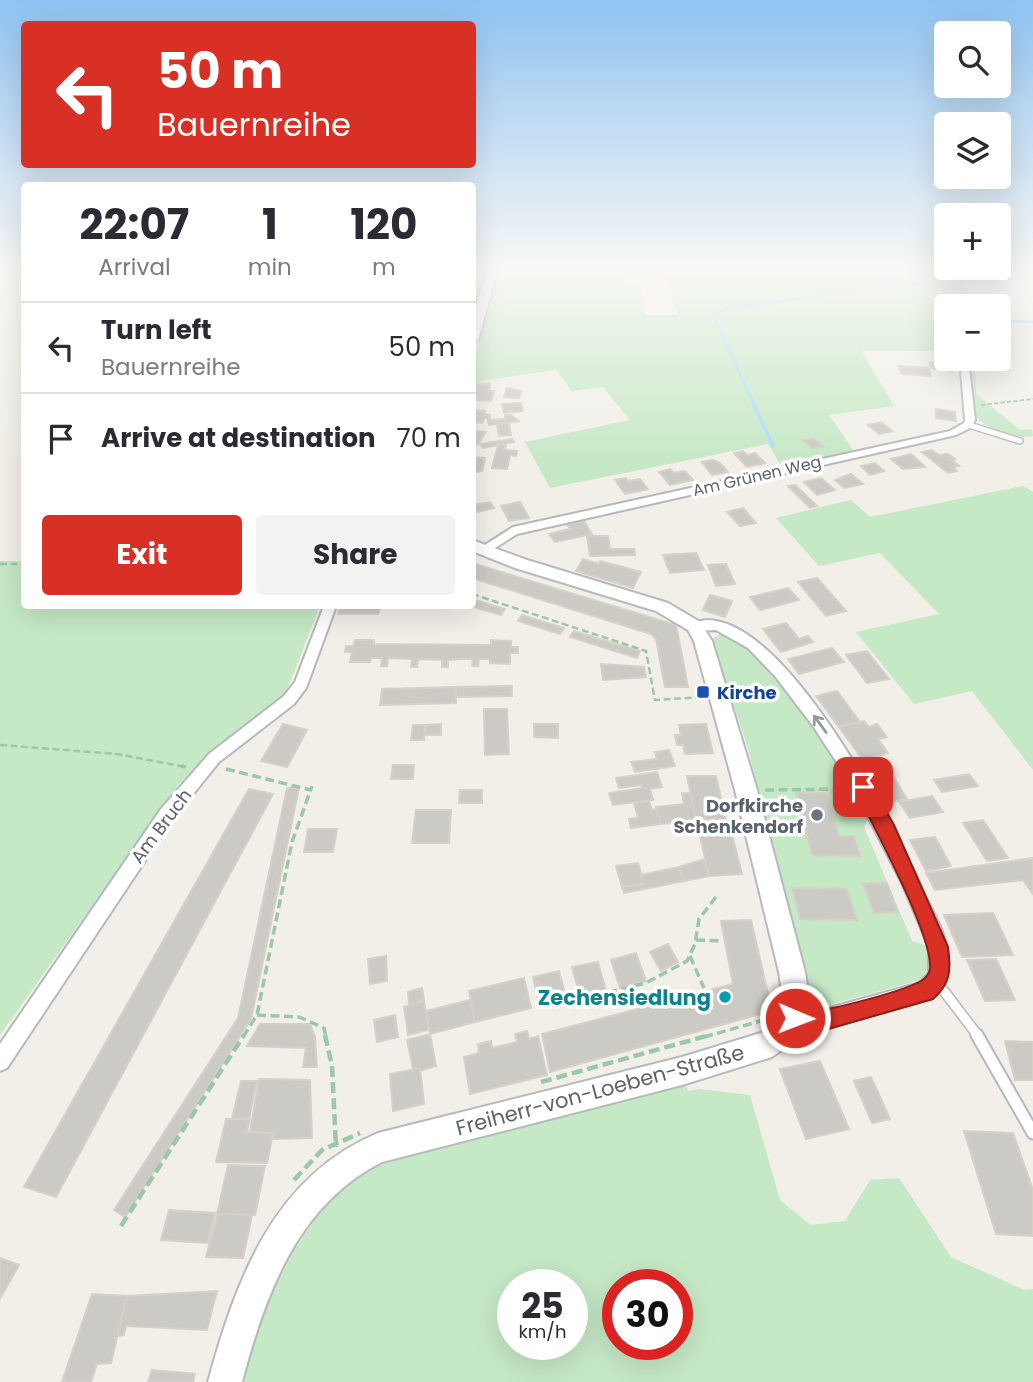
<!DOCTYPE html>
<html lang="en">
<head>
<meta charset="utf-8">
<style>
  body { margin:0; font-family:Poppins,sans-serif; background:#f2f2f3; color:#2b2b33; height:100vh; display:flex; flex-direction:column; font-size:26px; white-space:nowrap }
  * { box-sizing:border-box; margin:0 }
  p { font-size:23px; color:#7c7c81 }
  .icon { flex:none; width:38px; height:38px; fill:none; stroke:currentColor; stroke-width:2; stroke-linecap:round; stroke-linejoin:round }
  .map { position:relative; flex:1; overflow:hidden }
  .drawer { position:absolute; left:21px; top:182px; width:455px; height:427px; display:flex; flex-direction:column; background:#fff; border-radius:7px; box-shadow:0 7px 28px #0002 }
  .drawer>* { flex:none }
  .guide { position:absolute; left:21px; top:21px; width:455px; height:147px; border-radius:7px; box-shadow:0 7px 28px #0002; background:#d93025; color:#fff; overflow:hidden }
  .fabs { position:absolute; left:934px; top:21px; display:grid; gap:14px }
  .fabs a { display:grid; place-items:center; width:77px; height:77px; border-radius:7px; background:#fff; box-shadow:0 7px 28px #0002; font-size:35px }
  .speed { position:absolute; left:497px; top:1269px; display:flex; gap:14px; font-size:35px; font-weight:700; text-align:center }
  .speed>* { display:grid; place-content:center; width:91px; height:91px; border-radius:50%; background:#fff; box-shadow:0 7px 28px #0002; line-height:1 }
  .speed small { font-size:18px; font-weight:400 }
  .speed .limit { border:10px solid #d22; background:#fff; color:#111 }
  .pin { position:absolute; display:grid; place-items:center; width:60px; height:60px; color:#fff; margin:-30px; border-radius:14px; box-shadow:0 4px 10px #0006 }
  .me { position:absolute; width:77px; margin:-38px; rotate:91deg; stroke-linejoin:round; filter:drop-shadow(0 0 5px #0008) }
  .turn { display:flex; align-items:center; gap:24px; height:147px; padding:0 21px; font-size:32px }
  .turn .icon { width:91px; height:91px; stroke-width:2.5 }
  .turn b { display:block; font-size:49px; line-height:60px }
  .eta { display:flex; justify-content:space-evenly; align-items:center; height:119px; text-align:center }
  .eta b { font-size:42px; font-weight:700; line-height:49px }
  .action { display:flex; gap:14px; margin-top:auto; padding:14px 21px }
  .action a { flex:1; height:80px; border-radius:7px; background:#d93025; color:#fff; font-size:28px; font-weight:700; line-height:80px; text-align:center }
  .action a+a { background:#f2f2f3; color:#2b2b33 }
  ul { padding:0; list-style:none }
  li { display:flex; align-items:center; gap:21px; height:91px; padding:0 21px; border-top:2px solid #e1e1e2 }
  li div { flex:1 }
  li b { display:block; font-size:26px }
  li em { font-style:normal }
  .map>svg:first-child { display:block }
</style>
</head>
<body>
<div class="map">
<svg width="1033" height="1382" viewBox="0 0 1033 1382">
  <rect width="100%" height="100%" fill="#f1efe8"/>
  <g fill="#c5e8c5" fill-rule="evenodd">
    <path d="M499 268H620L625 285 640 286 645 315H678L663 268H960L970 306H947V351H862L894 406 829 415 854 451 782 467 768 444 550 488 525 442 630 420 603 387 572 391 556 370 473 382 472 365Z"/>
    <path d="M967 359H975L976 394 1020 430 1032 429 1033 436C1010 440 990 430 973 415Z"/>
    <path d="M1023 486 1033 492V770L972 691 914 704 856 632 939 614 880 553 819 566 776 518 851 500 870 517Z"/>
    <path d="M0 561H24V606H320L285 695 235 732 179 784 0 1035Z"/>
    <path d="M730 634 742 640 813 721 870 814 864 827 912 941 928 946 930 965 920 980 825 1006 811 997 747 745 712 640 718 635Z"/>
    <path d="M685 1083 688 1091 699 1089 750 1095 780 1200 811 1225 845 1221 870 1180 899 1178 951 1257 1024 1290 1033 1289V1382H238C261 1313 290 1238 345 1187 355 1177 370 1171 382 1164ZM513 1284H572V1344H513ZM618 1284H677V1344H618Z"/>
  </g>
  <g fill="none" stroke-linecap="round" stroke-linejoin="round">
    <g stroke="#aadaff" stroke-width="2.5">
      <path d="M937 268 942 276 947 314"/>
      <path d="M999 321 1033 322"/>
      <path d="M750 396 713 315 729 308 942 280"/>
    </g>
    <path stroke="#aadaff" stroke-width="3.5" d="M749 394 773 446"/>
  </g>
  <g fill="#cccac5" stroke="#d6d1c6" stroke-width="2">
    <path d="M930 362 953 365V371L930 368Z"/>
    <path d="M898 366 928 368 931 376 902 374Z"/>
    <path d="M476 383 490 384 489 391H494L491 401 472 400Z"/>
    <path d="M507 388 521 391 519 398 504 397Z"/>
    <path d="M521 403 523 411 504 413 502 404Z"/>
    <path d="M936 409 955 412 956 421 936 418Z"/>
    <path d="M472 410 485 411 484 415H490V418H484L482 423 472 422Z"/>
    <path d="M505 415H511L519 421 489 425 488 420 505 419Z"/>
    <path d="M881 422 892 431 879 434 868 425Z"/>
    <path d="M509 423 511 435 499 436 497 424Z"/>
    <path d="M472 431 486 432 478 444H472Z"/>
    <path d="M814 438 824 447 813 449 803 440Z"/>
    <path d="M512 439 514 442 483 448 480 444Z"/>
    <path d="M506 444 505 450 517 451 516 456 510 455 507 469 492 468 498 445Z"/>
    <path d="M932 450 939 455 948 454 955 459 952 460 959 466 952 467 957 471 948 473 922 452Z"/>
    <path d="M743 451 747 455 755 453 765 463 747 467 734 453Z"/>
    <path d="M911 454 925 467 903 469 891 459Z"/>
    <path d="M472 457 485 458 482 471 472 473Z"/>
    <path d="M713 460 720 463 728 472 712 475 702 462Z"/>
    <path d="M875 463 884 471 870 475 861 466Z"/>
    <path d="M670 469 674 473 685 471 693 480 670 485 659 472Z"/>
    <path d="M851 474 863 484 844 488 835 480Z"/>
    <path d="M626 478 628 481 640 479 648 489 625 494 615 480Z"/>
    <path d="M821 478 835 490 817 495 804 482Z"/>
    <path d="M795 485 817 506 810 508 788 486Z"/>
    <path d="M490 502 494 508 472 513V505Z"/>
    <path d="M520 502 529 518 509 521 501 506Z"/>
    <path d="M743 508 756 523 740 526 727 512Z"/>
    <path d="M584 521 592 534 555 542 549 534 570 529 567 524Z"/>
    <path d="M587 536H608L610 549H634L635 555 590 556Z"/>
    <path d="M696 553 704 570 670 573 663 555Z"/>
    <path d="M583 559 599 564 600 561 641 572 633 588 576 571Z"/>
    <path d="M472 563 676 625 688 687H665L656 639 651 634 472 578Z"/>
    <path d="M726 564 735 584 716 586 708 565Z"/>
    <path d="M817 578 846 611 826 616 798 582Z"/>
    <path d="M788 588 799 600 760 610 750 597Z"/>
    <path d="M710 595 732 601 725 617 703 610Z"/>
    <path d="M472 599 505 609 501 615 471 606Z"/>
    <path d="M340 606H380L378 614H338Z"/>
    <path d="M522 615 564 628 560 634 518 621Z"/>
    <path d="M786 623 799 639 808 636 813 642 781 652 763 629Z"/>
    <path d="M574 631 640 651 637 658 570 637Z"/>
    <path d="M355 640H374V644L491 645V640L511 641V647H518V653H510V664L490 663V659H479L478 666H472L473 659H461L448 660V667H442V660L418 659 417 667H411L412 659 388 658 387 666H381L382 658H371L370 662H350L352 652H345L346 646H353Z"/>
    <path d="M832 648 844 662 799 674 788 659Z"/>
    <path d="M867 651 889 679 867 683 846 655Z"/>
    <path d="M601 664 644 667 646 677 603 680Z"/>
    <path d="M512 686V696L456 697V687Z"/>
    <path d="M456 687V703L380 705 382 689Z"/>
    <path d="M837 691 860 722 839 727 816 696Z"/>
    <path d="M484 709H507L509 754 485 755Z"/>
    <path d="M864 721 869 727 877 724 887 737 878 739 888 753 863 760 839 727Z"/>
    <path d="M283 724 307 730 287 767 261 761Z"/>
    <path d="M441 724V735H426V725Z"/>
    <path d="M534 724H558V738L534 737Z"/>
    <path d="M706 724 713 753 685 754 683 745H677L675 735H681L679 725Z"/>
    <path d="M413 725H425L424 740H411Z"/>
    <path d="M669 750 675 766 635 772 631 762 657 759 655 752Z"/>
    <path d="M393 765H414L413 779H391Z"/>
    <path d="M657 772 662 787 643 790 642 785 619 788 616 778Z"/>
    <path d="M891 773 907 799 891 802 875 776Z"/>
    <path d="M969 774 978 786 942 792 934 780Z"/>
    <path d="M687 776H716L726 820H696Z"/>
    <path d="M287 788H299L251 1019 125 1217 114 1210 238 1018Z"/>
    <path d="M643 788 650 789 653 800 613 805 609 793Z"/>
    <path d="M249 789 273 794 56 1197 24 1187Z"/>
    <path d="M460 790H482V803H459Z"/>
    <path d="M796 792 826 793 839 836H854L860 856 812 855Z"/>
    <path d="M682 793H690L696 820 661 824 656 807 684 804Z"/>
    <path d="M932 796 943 812 910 818 899 802Z"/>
    <path d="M649 801 652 810 656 809 661 824 631 828 629 819 638 818 634 803Z"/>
    <path d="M416 810H451L449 843H412Z"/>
    <path d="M983 820 1008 858 987 861 963 823Z"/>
    <path d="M730 826 742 874 709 876 698 827Z"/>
    <path d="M308 829H337L333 852H304Z"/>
    <path d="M935 837 951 866 926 871 910 840Z"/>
    <path d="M1033 858V894L1023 880 935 890 926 873Z"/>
    <path d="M705 859 709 876 684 881 679 867Z"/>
    <path d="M638 863 644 884 622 887 616 866Z"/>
    <path d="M679 867 684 881 624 893 622 887 644 884 641 875Z"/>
    <path d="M887 883 898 912 874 913 863 884Z"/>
    <path d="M792 888 847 889 857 920 800 919Z"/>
    <path d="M993 913 1013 955 962 957 944 915Z"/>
    <path d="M751 920 772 1011 550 1072 542 1034 733 984 721 921Z"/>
    <path d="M668 944 678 962 661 971 650 952Z"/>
    <path d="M636 953 646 981 620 988 611 960Z"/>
    <path d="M386 956 387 981 370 984 368 959Z"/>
    <path d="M996 959 1015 1000 985 1001 967 960Z"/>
    <path d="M598 962 606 991 580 997 572 967Z"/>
    <path d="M559 971 566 998 539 1004 533 977Z"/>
    <path d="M524 978 531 1008 475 1022 469 991Z"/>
    <path d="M422 988 424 1000 409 1004 408 992Z"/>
    <path d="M470 1000 475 1022 430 1034 426 1011Z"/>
    <path d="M424 1001 428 1030 408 1035 404 1007Z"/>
    <path d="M395 1015 398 1037 377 1042 374 1020Z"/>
    <path d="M260 1024H310L315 1037 317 1067H303L306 1048 247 1046Z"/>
    <path d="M527 1031 529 1039 538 1036 547 1075 470 1094 464 1057 479 1053 478 1044 491 1041 492 1048 517 1042 515 1034Z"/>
    <path d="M430 1034 436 1066 420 1071V1068L413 1069 407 1040Z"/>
    <path d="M1005 1041 1033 1042V1080H1015Z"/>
    <path d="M820 1061 849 1129 806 1139 780 1069Z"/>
    <path d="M420 1068 424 1104 393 1111 390 1074Z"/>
    <path d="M871 1077 890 1119 872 1123 854 1081Z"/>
    <path d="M259 1079 310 1080 312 1138 272 1139 273 1133 250 1132Z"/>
    <path d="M241 1081H257L249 1119H232Z"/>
    <path d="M226 1119H250L247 1132 273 1133 267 1163 216 1162Z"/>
    <path d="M964 1131 1013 1133 1033 1190V1236L996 1234Z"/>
    <path d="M228 1165 265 1166 255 1215 217 1214Z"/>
    <path d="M169 1210 215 1213 208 1243 161 1240Z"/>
    <path d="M217 1214 252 1215 243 1258 206 1257Z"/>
    <path d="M0 1258 19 1265 0 1299Z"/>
    <path d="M217 1291 207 1330 126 1326 124 1335 117 1336 127 1296Z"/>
    <path d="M92 1294 127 1296 111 1363 97 1364 91 1382H62Z"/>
    <path d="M152 1370 195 1374 193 1382H148Z"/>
  </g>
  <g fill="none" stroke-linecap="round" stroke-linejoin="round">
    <g stroke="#b5b8bc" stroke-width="8">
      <path id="service-far2" d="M969 425 1020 441"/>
    </g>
    <g stroke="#b5b8bc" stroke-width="12">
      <path id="service-far1" d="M937 982 979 1037"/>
    </g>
    <g stroke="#b5b8bc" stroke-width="15">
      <path id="service" d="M977 1035 1033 1133"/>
    </g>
    <g stroke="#b5b8bc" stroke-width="4">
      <g id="minor">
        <path d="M960 359H968L975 420 972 427 956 435 517 534 487 553 483 554 477 550 513 527 950 431 964 423 965 420Z"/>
        <path d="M324 606H336L306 688 294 704 219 762 173 819 7 1068 0 1071V1044L161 809 209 754 284 696 295 682Z"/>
        <path d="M707 620C787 620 893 826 923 891 931 909 944 930 947 950 951 969 947 985 932 998L811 1033 788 1025 785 1018 788 1011 795 1008 811 1013 920 983 929 972V947L902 883 853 787 813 726 775 676 748 648 716 630 694 631 688 626 689 623Z"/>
      </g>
    </g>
    <g stroke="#b6babf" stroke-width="4">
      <g id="secondary">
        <path d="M488 268H498L478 340 472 343V319Z"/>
        <path d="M472 540 527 560 668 603 700 622 712 641 757 790 805 972 810 1006 797 1039 772 1057 682 1085 382 1162C297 1205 265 1295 242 1382H208C236 1280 273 1177 378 1133L682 1057 764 1032 778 1021 784 1006 779 972 735 790 694 641 688 630 656 611 515 568 472 551Z"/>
      </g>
    </g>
    <g stroke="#9cc7a9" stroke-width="2" stroke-dasharray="4.5 2" stroke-linecap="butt">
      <path d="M957 268 962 283 959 306"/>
      <path d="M981 405 1033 399"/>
    </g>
    <g stroke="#9cc7a9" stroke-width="2.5" stroke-dasharray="7 3.5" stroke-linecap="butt">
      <path d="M0 564H24"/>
      <path d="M472 594 646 651 655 700 703 697"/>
      <path d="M0 745 117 754 186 767"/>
    </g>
    <g stroke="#9cc7a9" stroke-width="3.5" stroke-dasharray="9 4.5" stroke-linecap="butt">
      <path d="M181 766 186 767"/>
      <path d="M226 769 311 790"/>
      <path d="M765 790 846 789"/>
      <path d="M696 940 722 941"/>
      <path d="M690 956 704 988"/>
      <path d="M582 999 646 983 687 961 695 944 699 919 716 897"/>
      <path d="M257 1015 299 1017 324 1028 326 1037"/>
      <path d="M243 1037 257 1015 292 842 312 786"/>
      <path d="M704 1037 764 1020"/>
    </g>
    <g stroke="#9cc7a9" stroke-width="4.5" stroke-dasharray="11 5" stroke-linecap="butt">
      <path d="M325 1035 332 1066 336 1147"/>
      <path d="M541 1082 710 1035"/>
      <path d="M294 1180 322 1150 360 1133"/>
      <path d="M121 1226 244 1035"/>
    </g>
    <use href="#service-far2" stroke="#fff" stroke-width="5"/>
    <use href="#service-far1" stroke="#fff" stroke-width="9"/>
    <use href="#service" stroke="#fff" stroke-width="11"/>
    <use href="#minor" fill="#fff" fill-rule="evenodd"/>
    <use href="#secondary" fill="#fff" fill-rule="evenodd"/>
  </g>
  <defs><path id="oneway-shaft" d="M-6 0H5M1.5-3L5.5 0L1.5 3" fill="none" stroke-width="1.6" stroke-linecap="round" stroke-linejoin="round" transform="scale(1.75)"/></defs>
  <use stroke="#979a9d" href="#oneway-shaft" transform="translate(820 724) rotate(-126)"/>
  <linearGradient id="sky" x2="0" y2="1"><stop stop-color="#8fc3f1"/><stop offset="0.58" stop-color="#f9f8f5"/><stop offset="1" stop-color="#f9f8f5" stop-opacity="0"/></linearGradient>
  <rect width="1033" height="462" fill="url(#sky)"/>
  <path fill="#d93025" stroke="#8d1f18" stroke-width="2" d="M863 779 869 781 894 825 948 947C951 969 951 984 933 999L811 1034 787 1026 784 1018 787 1010C797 1006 802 1012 812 1011 832 1010 904 991 921 981 926 978 929 975 930 969 933 934 871 822 854 787Z"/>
  <rect fill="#1a4fb4" stroke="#fff" stroke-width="2.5" x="696" y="685" width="14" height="14" rx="3.5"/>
  <circle fill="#6b7280" stroke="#fff" stroke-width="2.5" cx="817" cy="815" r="7"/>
  <circle fill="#0f9aa8" stroke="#fff" stroke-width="2.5" cx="725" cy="997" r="7"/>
  <g text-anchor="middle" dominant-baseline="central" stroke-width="7" stroke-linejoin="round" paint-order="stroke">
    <g font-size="16" fill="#5f6368" stroke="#fff">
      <text transform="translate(757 476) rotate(-13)">Am Grünen Weg</text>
    </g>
    <g font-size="18" font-weight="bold" fill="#164399" stroke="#fff" text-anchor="start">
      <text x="717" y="692">Kirche</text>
    </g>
    <g font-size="18" font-weight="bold" fill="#5b616d" stroke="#fff" text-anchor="end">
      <text x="803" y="805">Dorfkirche<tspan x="803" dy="21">Schenkendorf</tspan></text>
    </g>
    <g font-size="18" fill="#5f6368" stroke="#fff">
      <text transform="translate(161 826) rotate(-53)">Am Bruch</text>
    </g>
    <g font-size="21" font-weight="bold" fill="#0d838f" stroke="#fff" text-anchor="end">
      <text x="711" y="997">Zechensiedlung</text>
    </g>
    <g font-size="21" fill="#5f6368" stroke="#fff">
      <text transform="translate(600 1090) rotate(-15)">Freiherr-von-Loeben-Straße</text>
    </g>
  </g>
</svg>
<div class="fabs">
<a><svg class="icon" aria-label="search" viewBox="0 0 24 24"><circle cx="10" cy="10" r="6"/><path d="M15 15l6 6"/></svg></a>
<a><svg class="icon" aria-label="layers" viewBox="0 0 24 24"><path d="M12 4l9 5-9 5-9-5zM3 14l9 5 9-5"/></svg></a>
<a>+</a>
<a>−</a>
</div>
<div class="speed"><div>25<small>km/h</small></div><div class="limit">30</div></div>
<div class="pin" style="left:863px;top:787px;background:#d93025"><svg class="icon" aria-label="arrive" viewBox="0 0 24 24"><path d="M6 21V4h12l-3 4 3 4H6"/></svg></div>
<svg class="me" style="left:795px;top:1018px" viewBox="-20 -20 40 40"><circle r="17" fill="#d93025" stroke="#fff" stroke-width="3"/><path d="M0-11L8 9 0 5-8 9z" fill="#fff"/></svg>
<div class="guide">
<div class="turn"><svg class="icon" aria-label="left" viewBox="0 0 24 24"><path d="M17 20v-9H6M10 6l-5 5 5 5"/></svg><div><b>50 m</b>Bauernreihe</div></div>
</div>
<section class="drawer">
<div class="eta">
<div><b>22:07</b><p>Arrival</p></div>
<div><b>1</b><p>min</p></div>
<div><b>120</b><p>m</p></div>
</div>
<ul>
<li><svg class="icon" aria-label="left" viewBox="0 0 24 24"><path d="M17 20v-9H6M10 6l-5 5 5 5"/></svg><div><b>Turn left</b><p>Bauernreihe</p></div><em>50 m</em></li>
<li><svg class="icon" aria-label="arrive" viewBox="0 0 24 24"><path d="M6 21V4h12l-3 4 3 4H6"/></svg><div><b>Arrive at destination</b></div><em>70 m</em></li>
</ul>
<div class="action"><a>Exit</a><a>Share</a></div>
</section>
</div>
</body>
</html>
